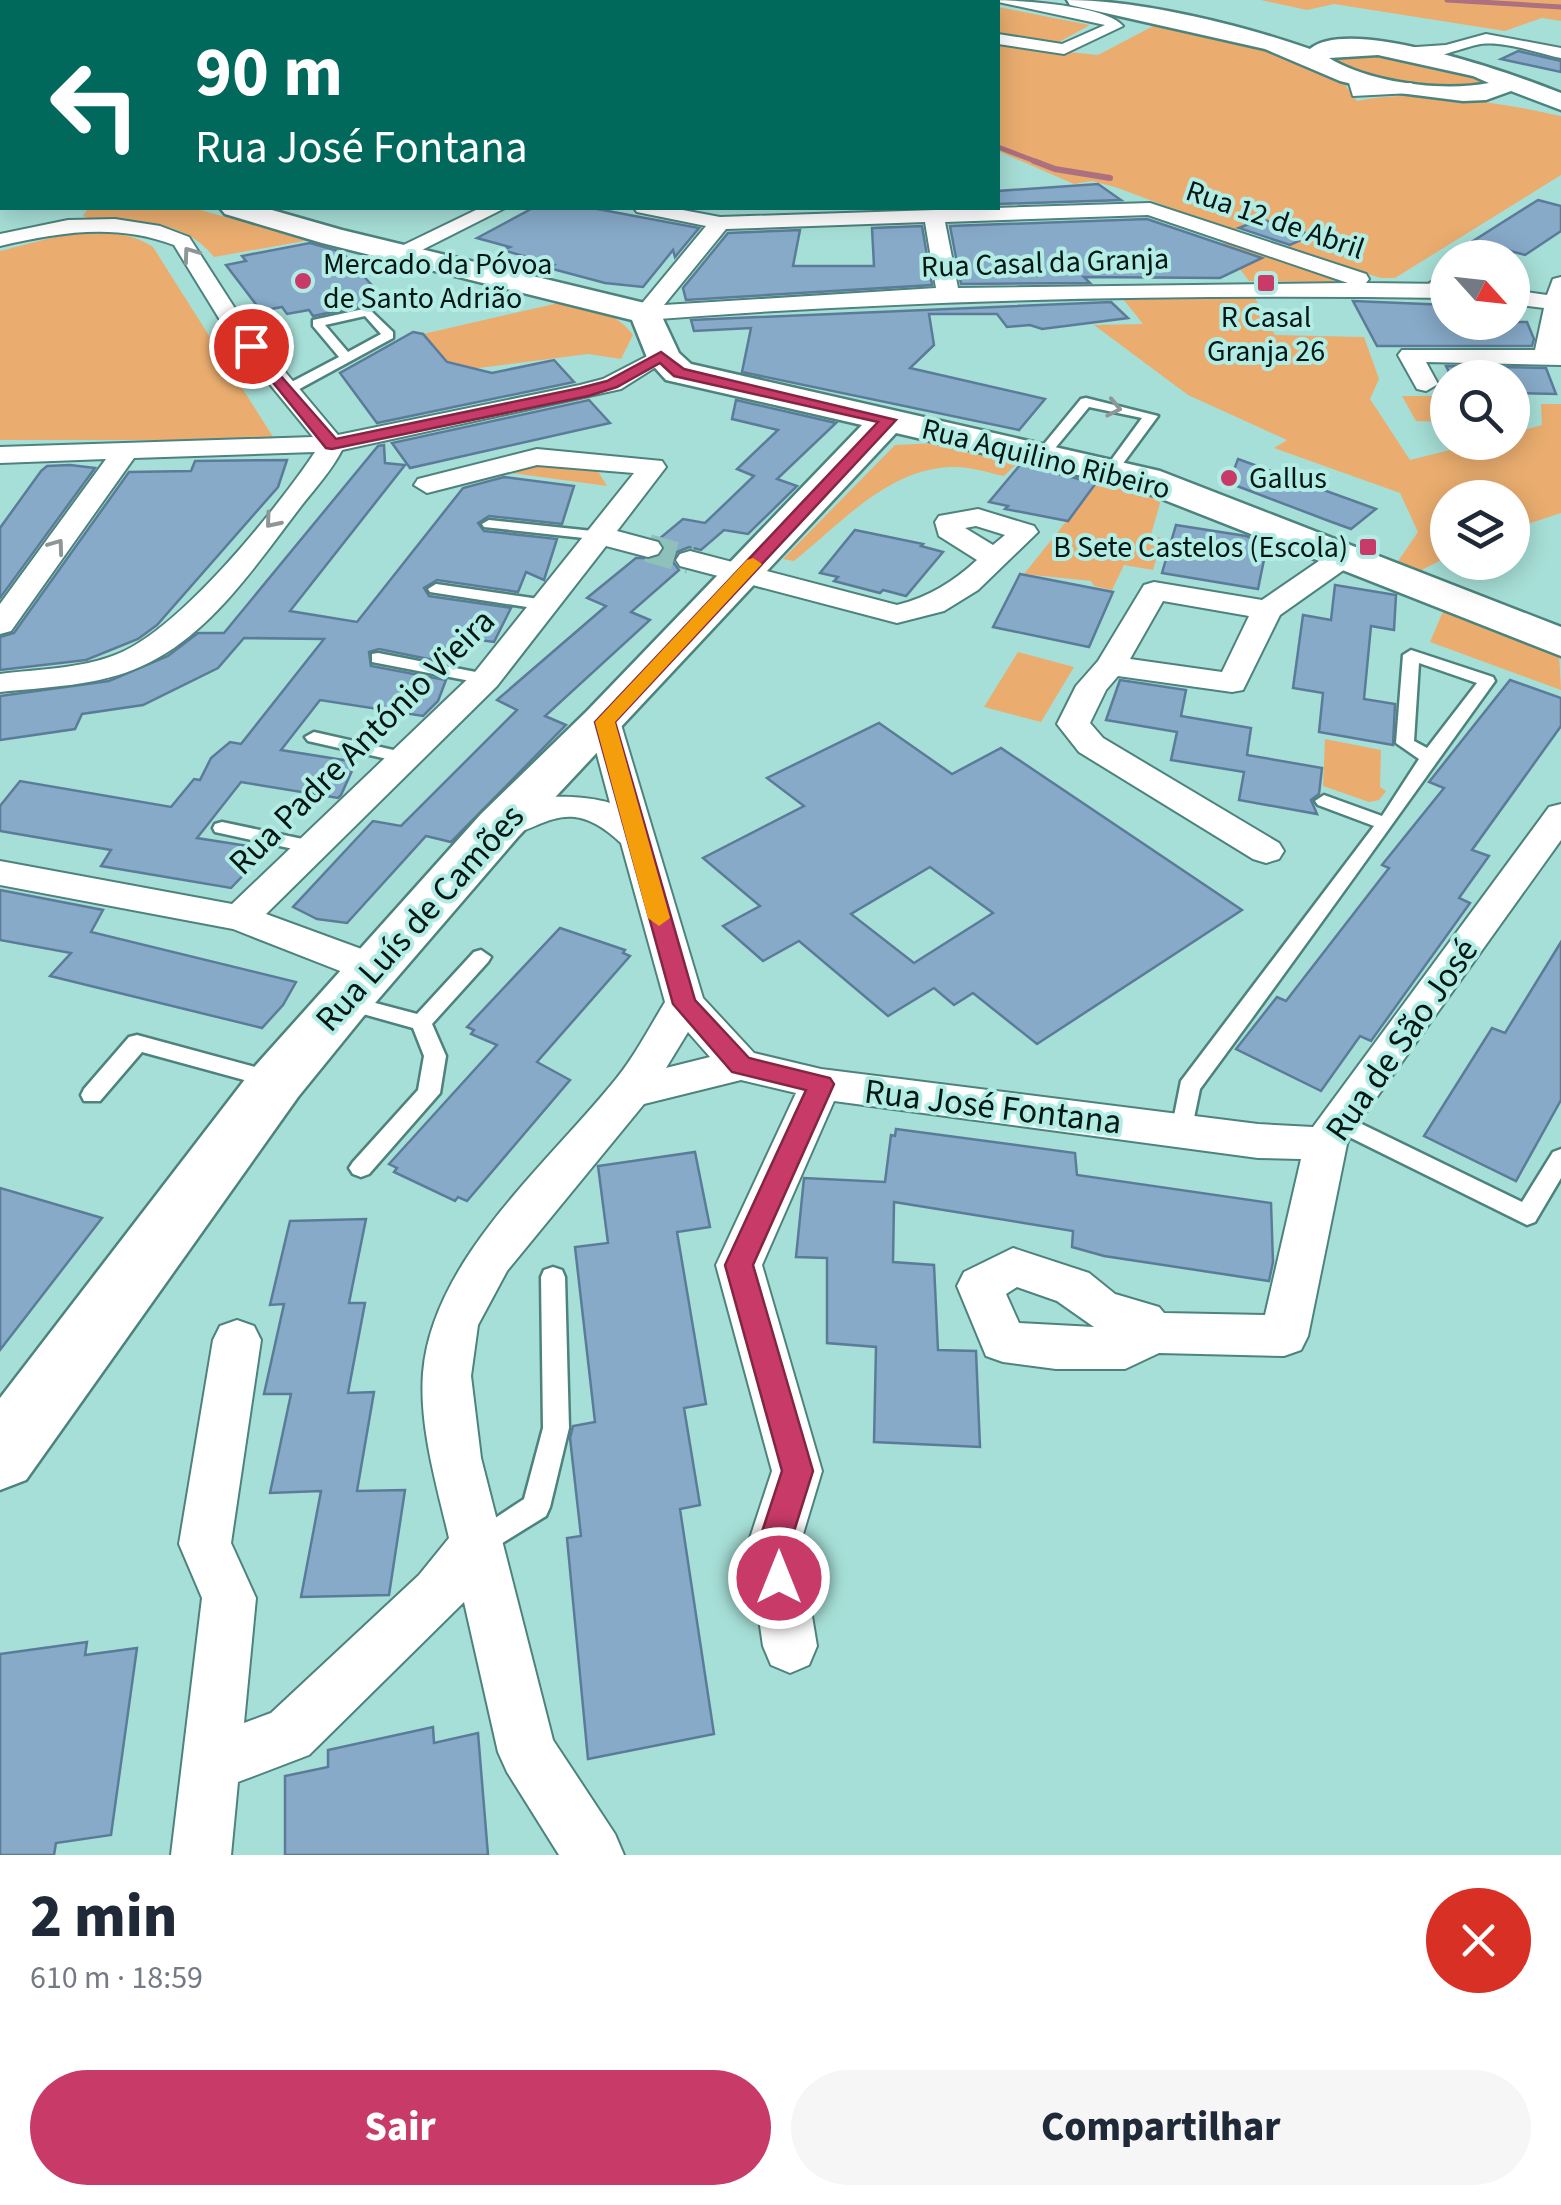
<!DOCTYPE html>
<html lang="pt">
<head>
<meta charset="utf-8">
<style>
  body { margin:0; font-family:"Source Sans 3",sans-serif; background:#f6f6f7; color:#1f2937; height:100vh; display:flex; flex-direction:column; font-size:38px; white-space:nowrap }
  * { box-sizing:border-box; margin:0 }
  p { font-size:32px; color:#747a83 }
  .icon { flex:none; width:55px; height:55px; fill:none; stroke:currentColor; stroke-width:2; stroke-linecap:round; stroke-linejoin:round }
  .map { position:relative; height:1855px; overflow:hidden }
  .panel { display:flex; flex-direction:column; background:#fff; flex:1 }
  .panel>* { flex:none }
  .top-card { position:absolute; left:0px; top:0px; width:1000px; height:210px; box-shadow:0 5px 25px #0003; background:#00695c; color:#fff; overflow:hidden }
  .needle { width:65px; rotate:117deg }
  .tools { position:absolute; left:1430px; top:240px; display:grid; gap:20px }
  .tools a { display:grid; place-items:center; width:100px; height:100px; border-radius:50%; background:#fff; box-shadow:0 5px 25px #0003; font-size:50px }
  .pin { position:absolute; display:grid; place-items:center; width:85px; height:85px; color:#fff; margin:-42px; border:5px solid #fff; border-radius:50%; box-shadow:0 2px 10px #0007 }
  .me { position:absolute; width:110px; margin:-55px; rotate:0deg; stroke-linejoin:round; filter:drop-shadow(0 0 8px #0008) }
  .turn { display:flex; align-items:center; gap:35px; height:210px; padding:0 30px; font-size:45px }
  .turn .icon { width:130px; height:130px; stroke-width:2.5 }
  .turn b { display:block; font-size:70px; line-height:85px }
  .round { display:grid; place-items:center; flex:none; width:105px; height:105px; border-radius:52px; background:#f6f6f7 }
  .summary { display:flex; align-items:center; justify-content:space-between; height:170px; padding:0 30px }
  h1 { font-size:60px; font-weight:800; line-height:75px }
  .action { display:flex; gap:20px; margin-top:auto; padding:20px 30px }
  .action a { flex:1; height:115px; border-radius:60px; background:#c83b69; color:#fff; font-size:40px; font-weight:800; line-height:115px; text-align:center }
  .action a+a { background:#f6f6f7; color:#1f2937 }
  .map>svg:first-child { display:block }
</style>
</head>
<body>
<div class="map">
<svg width="1561" height="1855" viewBox="0 0 1561 1855">
  <rect width="100%" height="100%" fill="#a6dfd7"/>
  <g fill="#eaad6f">
    <path d="M1261 0H1561V21L1542 18 1505 31 1334 4 1307 10Z"/>
    <path d="M998 7 1090 25 1057 43 998 32Z"/>
    <path d="M1159 23 1276 50 1343 82 1357 101C1417 88 1501 103 1561 116V175L1395 278H1381L1284 248 1310 234 1261 219 1233 231 1115 187 1092 181 1074 184 998 151V45L1098 55Z"/>
    <path d="M1361 50 1473 73 1491 84 1439 90 1342 68 1328 60 1330 55Z"/>
    <path d="M88 208H193L310 240 214 257C183 217 134 223 87 218L83 216Z"/>
    <path d="M78 231C105 232 130 232 153 247L275 440H0V251Z"/>
    <path d="M1229 240 1337 278 1336 282 1249 281 1237 265 1216 247Z"/>
    <path d="M1253 294 1275 335 1364 337 1379 379 1370 399 1410 460 1478 443 1512 442 1513 433 1542 425 1541 404H1561V513L1513 529 1512 498H1448L1447 557 1418 572 1398 561 1418 532 1400 493 1274 448 1287 440 1188 395 1094 325 1143 324 1120 295Z"/>
    <path d="M563 302C589 308 617 312 633 335L621 359 588 354 471 369 447 362 423 334Z"/>
    <path d="M1402 396H1447V422L1416 421Z"/>
    <path d="M937 443 1019 461 1004 476C987 472 968 466 951 467 888 469 840 524 794 561L783 559 895 445Z"/>
    <path d="M554 462 596 468 607 486 496 471Z"/>
    <path d="M1101 478 1162 496 1151 535 1162 538 1153 570 1124 565 1112 590 1094 586 1091 581 1024 574Z"/>
    <path d="M1444 609 1559 654 1561 690 1430 642Z"/>
    <path d="M1018 652 1074 667 1041 722 984 707Z"/>
    <path d="M1325 739 1381 750 1380 787 1386 791 1379 800 1369 802 1323 786Z"/>
  </g>
  <g fill="none" stroke-linecap="round" stroke-linejoin="round">
    <g stroke="#ac707f" stroke-width="5">
      <path d="M1447 0 1561 7"/>
      <path d="M998 147 1040 163"/>
    </g>
    <path stroke="#ac707f" stroke-width="6" d="M1034 161 1055 169 1110 178"/>
  </g>
  <g fill="#87aac9" stroke="#5b7c99" stroke-width="2.5" fill-rule="evenodd">
    <path d="M1518 51 1561 61V72L1501 59Z"/>
    <path d="M1098 184 1121 200 998 204V191Z"/>
    <path d="M1538 200 1561 206V231L1525 255 1473 241Z"/>
    <path d="M533 208H592L699 228 675 257 673 250 643 287 605 283 549 268 554 265 503 250 510 247 477 238Z"/>
    <path d="M1147 219 1262 258 1220 278 1084 277 1090 283 961 284 950 226Z"/>
    <path d="M1261 219 1312 235 1290 245 1239 228Z"/>
    <path d="M922 226 932 285 686 300 683 288 728 233 800 230 793 266H874L872 228Z"/>
    <path d="M310 243 342 252 386 301 313 316 309 310 287 314 282 307 261 311 226 265 246 261 242 256Z"/>
    <path d="M1353 301 1448 305V322H1527L1534 339 1532 346H1377Z"/>
    <path d="M1111 302 1128 318 1042 329 1030 325 1007 327 997 314H929L934 345 910 368 1045 399 1019 430 742 372 751 328 694 331 691 320Z"/>
    <path d="M413 332 423 334 447 362 492 373 554 360 574 382 377 423 340 373Z"/>
    <path d="M1446 366 1546 368 1556 394 1512 393V378H1452Z"/>
    <path d="M589 400 610 423 410 468 392 443Z"/>
    <path d="M736 400 836 423 777 479 797 486 748 534 724 530 701 550 689 547 677 552 673 562 679 570 631 612 650 620 545 716 566 725 451 842 426 836 347 923 317 919 293 907 373 821 401 826 517 710 497 700 606 606 587 598 636 558H659L665 550 659 539 683 519 705 523 754 476 737 469 778 430 732 419Z"/>
    <path d="M384 445 385 463 405 465 290 611 357 622 463 488 504 477 574 486 562 524 489 516 478 523 484 531 557 539 544 580 526 572 518 592 437 580 424 588 429 596 511 608 494 642 463 638 453 664 379 649 369 652 371 666 446 680 438 701 423 716 320 700 281 750 356 762 341 795 338 798 241 782 197 838 261 848 250 868 231 888 101 866 111 850 0 831V806L20 781 171 807 194 779 200 780 211 758 230 742 241 744 324 639 244 638 218 668 143 705 82 714 75 729 0 740V696L109 681 168 656 198 633H224L378 446Z"/>
    <path d="M1238 459 1376 509 1351 529 1329 521 1229 483Z"/>
    <path d="M287 460 278 487 157 625 138 639 86 660 0 670V637L14 633 129 472 191 471 195 461Z"/>
    <path d="M70 465 95 468 0 598V528L41 471 47 466Z"/>
    <path d="M1020 465 1096 483 1068 521 1005 509 1008 506 989 502Z"/>
    <path d="M1176 525 1246 536 1267 545 1258 589 1162 573Z"/>
    <path d="M855 530 923 544 921 546 943 552 906 596 883 590 880 593 834 581 838 577 820 573Z"/>
    <path d="M1020 574 1113 592 1089 647 993 627Z"/>
    <path d="M1335 585 1396 595 1394 630 1371 626 1364 699 1395 704 1393 745 1319 732 1323 693 1293 688 1303 615 1331 620Z"/>
    <path d="M1120 680 1186 690 1181 716 1251 728 1247 755 1322 768 1319 794 1311 800 1317 814 1239 800 1244 772 1171 760 1177 732 1106 720Z"/>
    <path d="M1510 680 1561 698V726L1472 850 1489 856 1459 898 1470 903 1371 1041 1360 1036 1321 1091 1236 1049 1277 997 1286 1001 1389 868 1382 865 1444 788 1429 782Z"/>
    <path d="M879 723 952 774 1001 748 1242 910 1037 1044 973 993 954 1005 934 988 888 1016 799 941 763 961 723 926 760 906 703 858 804 806 767 778ZM930 867 993 913 914 963 851 914Z"/>
    <path d="M0 890 103 910 91 932 296 982 283 1005 262 1028 50 976 71 953 0 940Z"/>
    <path d="M560 928 625 950 623 953 630 956 537 1062 570 1080 467 1201 458 1197 455 1201 394 1172 397 1168 389 1164 497 1045 471 1034 474 1030 467 1027Z"/>
    <path d="M1561 942V1100L1516 1181 1424 1136 1492 1028 1505 1033Z"/>
    <path d="M896 1129 1075 1153 1077 1175 1271 1203 1273 1262 1269 1281 1104 1256 1072 1247 1073 1231 894 1202 893 1262 934 1265 938 1350 976 1351 980 1447 874 1442 876 1347 827 1343V1258L796 1257 804 1178 885 1182 891 1135 895 1136Z"/>
    <path d="M695 1152 710 1227 677 1232 706 1404 684 1408 700 1505 680 1509 714 1734 588 1759 567 1538 581 1536 570 1438 573 1426 595 1422 575 1247 608 1243 598 1166Z"/>
    <path d="M0 1188 102 1218 0 1350Z"/>
    <path d="M366 1219 349 1303H365L348 1393 374 1392 357 1491 405 1490 389 1595 301 1597 321 1491 270 1493 291 1394H264L284 1304 270 1305 290 1221Z"/>
    <path d="M87 1642 85 1655 137 1648 111 1835 56 1843 54 1855H0V1654Z"/>
    <path d="M433 1727 434 1743 478 1733 488 1855H285V1776L328 1767V1750Z"/>
  </g>
  <g fill="none" stroke-linecap="round" stroke-linejoin="round">
    <path stroke="#8dc1ba" stroke-width="28" stroke-dasharray="28 14" stroke-linecap="butt" d="M648 548 690 560"/>
    <g stroke="#4d837c" stroke-width="5">
      <g id="lane">
        <path d="M1448 271V280L1431 294H1423V288Z"/>
        <path d="M368 308 393 332V338L292 393H282V387L339 357 313 326V320ZM365 316 381 334 348 352 325 325Z"/>
        <path d="M1086 398 1158 416 1116 473 1104 470 1142 418 1089 407 1047 458 1035 455 1081 399Z"/>
        <path d="M489 520 602 532 609 536 602 540 484 527 482 524Z"/>
        <path d="M436 584 546 600 554 605 546 610 430 592 428 589Z"/>
        <path d="M1411 650 1493 677 1495 681C1397 817 1300 954 1200 1089L1190 1137 1182 1140 1174 1137 1171 1131 1181 1081 1374 826 1318 805 1315 801 1324 795 1382 816 1419 759 1396 743 1403 655ZM1419 663 1477 683 1427 748 1414 741Z"/>
        <path d="M378 653 486 674 494 679 486 684 372 662V654Z"/>
        <path d="M314 732 411 754 414 758 405 763 308 741 305 737Z"/>
        <path d="M222 822 312 841 321 847 312 853 215 832 213 828 215 824Z"/>
        <path d="M481 950 491 957 488 962 432 1024 446 1056 440 1093 369 1174 361 1177 353 1174 349 1168 353 1162 418 1090 424 1056 413 1028 338 1007 335 1002 338 997 345 995 417 1014 474 952Z"/>
        <path d="M137 1035 277 1073 285 1075 288 1081 285 1087 277 1089 142 1052 100 1101H84L81 1095 84 1089 129 1037Z"/>
        <path d="M1337 1112 1522 1202 1553 1152 1561 1149V1178L1535 1222 1527 1225 1329 1127 1326 1121 1329 1115Z"/>
        <path d="M553 1267 562 1270 565 1277 569 1428 550 1507 546 1516 478 1558 468 1554 464 1545 468 1536 524 1499 543 1428 541 1277 544 1270Z"/>
      </g>
    </g>
    <g stroke="#4d837c" stroke-width="4">
      <g id="street">
        <path d="M789 0H810L812 2H791Z"/>
        <path d="M989 0C1017 0 1107 5 1123 26L1064 54 998 44V34L1062 44 1105 25Z"/>
        <path d="M1486 34 1561 48V58C1537 53 1500 39 1476 45 1453 50 1415 69 1394 53L1402 48 1446 45Z"/>
        <path d="M1356 71 1365 76 1367 86 1411 83 1420 88 1411 93 1353 96 1347 76Z"/>
        <path d="M2 167V180L0 181V168Z"/>
        <path d="M1150 203 1366 274 1369 279 1366 283 1448 284V298C1179 294 913 299 645 320L634 313 706 226 637 212 634 208H672L720 217ZM1148 215 1348 283 958 288 945 222ZM925 222 936 288 664 305 726 229Z"/>
        <path d="M480 208H505L408 257H392L389 252Z"/>
        <path d="M115 219 160 226 189 237 245 324 338 435 580 385 603 379 661 349 673 356 621 389 342 450C332 470 316 487 302 505 258 562 210 636 142 666 99 686 46 687 0 692V674C38 669 79 669 115 655 178 632 277 509 315 452L134 458 11 631 0 634V604L106 459 0 463V447L313 437 228 333 174 245C116 223 59 232 0 246V234L68 220Z"/>
        <path d="M1561 277V365L1426 362 1438 384 1426 391 1417 389 1398 355 1402 350H1535L1544 308 1512 304V290L1547 295 1553 279Z"/>
        <path d="M537 449 662 461 666 467 617 531 658 542 662 548 658 554 648 557 606 546 497 686 266 914 386 958 391 968 386 978 372 981 358 978 233 929 0 885V861L232 904 475 672 634 473 537 465 427 493 414 485 418 479Z"/>
        <path d="M978 509 1034 526 1038 532 978 590 944 611 897 623 680 566 676 560 680 554 690 551 897 605C929 597 953 582 977 560L939 536 935 522 939 516ZM976 526 1005 535 993 545 965 528Z"/>
        <path d="M1345 547 1355 550 1359 556 1355 562 1280 615 1243 690 1232 692 1118 676 1106 690 1090 723 1103 738 1279 843 1284 851 1279 859 1266 863 1253 859 1079 752 1057 724 1076 686 1098 661 1144 585 1154 582 1262 600 1335 550ZM1163 601 1249 616 1222 672 1130 659Z"/>
        <path d="M604 711 616 714 620 721 703 998 754 1053 821 1069 1258 1124 1313 1127 1549 807 1561 804V840L1354 1129 1347 1144 1308 1336 1301 1350 1284 1356 1159 1353 1125 1369H1056L1003 1362 986 1356 957 1286 964 1272 1013 1248 1089 1273 1115 1294 1159 1307 1164 1313 1265 1315 1301 1159 1258 1158 834 1101 762 1265 822 1471 800 1544 817 1646 809 1665 790 1673 771 1665 763 1646 748 1544 772 1471 716 1265 796 1093 741 1080 644 1104 507 1271 478 1325 471 1376 481 1458 553 1740 615 1834 624 1855H559L507 1772 498 1752 464 1602 309 1755 238 1782 231 1855H171L202 1598 179 1544 213 1340 220 1326 237 1320 254 1326 261 1340 231 1543 256 1598 244 1723 271 1713 419 1575 449 1538C437 1486 419 1427 423 1373 432 1262 543 1168 611 1085 632 1061 648 1030 665 1002L621 843C558 783 536 846 488 833L482 825C504 792 577 793 610 803L588 721 592 714ZM688 1032 710 1057 666 1068ZM1017 1287 1057 1301 1094 1327 1019 1323 1006 1294Z"/>
      </g>
    </g>
    <g stroke="#4d837c" stroke-width="5">
      <g id="secondary">
        <path d="M1067 0C1140 0 1241 25 1310 49 1349 15 1516 75 1561 93V110L1511 91 1486 100 1463 101 1376 90 1340 81 1265 49 1070 5ZM1378 55 1473 76 1489 83C1443 92 1370 83 1329 58Z"/>
        <path d="M0 85 2 86V102L0 101Z"/>
        <path d="M220 208H265L342 230 657 306 679 353 691 364 1160 471 1561 627V656L1134 488 896 433 517 838 363 1017 298 1097 26 1480 0 1490V1398L256 1065 481 814 587 711 862 425 666 380 648 360 632 320 322 243 225 214Z"/>
      </g>
    </g>
    <use href="#lane" fill="#fff" fill-rule="evenodd"/>
    <use href="#street" fill="#fff" fill-rule="evenodd"/>
    <use href="#secondary" fill="#fff" fill-rule="evenodd"/>
  </g>
  <defs><path id="oneway-chevron" d="M-2-3.5L2.5 0L-2 3.5" fill="none" stroke-width="1.6" stroke-linecap="round" stroke-linejoin="round" transform="scale(2.5)"/></defs>
  <g stroke="#8d9796">
    <use href="#oneway-chevron" transform="translate(190 254) rotate(-126)"/>
    <use href="#oneway-chevron" transform="translate(1114 408) rotate(12)"/>
    <use href="#oneway-chevron" transform="translate(272 521) rotate(130)"/>
    <use href="#oneway-chevron" transform="translate(57 546) rotate(-54)"/>
  </g>
  <path fill="#c83b69" stroke="#822644" stroke-width="2.5" d="M251 342 336 439 580 388 607 381 661 352 684 369 896 420 615 722 695 1000 749 1058 830 1078 834 1084 753 1265 813 1471 790 1544 795 1578 790 1589 779 1593 768 1589 758 1544 782 1471 725 1265 806 1090 732 1072 673 1004 595 722 878 422 674 376 660 363 617 387 588 396 332 449 326 448 246 349 244 346Z"/>
  <path fill="#f59e0b" d="M753 558 762 564 759 567 615 722 670 918 659 926 648 918 595 722 747 560Z"/>
  <g fill="#c83b69" stroke="#b3ece4" stroke-width="4">
    <circle cx="303" cy="281" r="10"/>
    <rect x="1256" y="273" width="20" height="20" rx="5"/>
    <circle cx="1229" cy="478" r="10"/>
    <rect x="1358" y="537" width="20" height="20" rx="5"/>
  </g>
  <g text-anchor="middle" dominant-baseline="central" stroke-width="8" stroke-linejoin="round" paint-order="stroke">
    <g font-size="30" fill="#021815" stroke="#b3ece4">
      <text transform="translate(1275 220) rotate(19)">Rua 12 de Abril</text>
      <text transform="translate(1045 263) rotate(-2)">Rua Casal da Granja</text>
      <text transform="translate(1046 459) rotate(14)">Rua Aquilino Ribeiro</text>
    </g>
    <g font-size="30" fill="#021815" stroke="#b3ece4" text-anchor="start">
      <text x="323" y="264">Mercado da Póvoa<tspan x="323" dy="34">de Santo Adrião</tspan></text>
      <text x="1266" y="317" text-anchor="middle">R Casal<tspan x="1266" dy="34">Granja 26</tspan></text>
      <text x="1249" y="478">Gallus</text>
      <text x="1348" y="547" text-anchor="end">B Sete Castelos (Escola)</text>
    </g>
    <g font-size="35" fill="#021815" stroke="#b3ece4">
      <text transform="translate(362 742) rotate(-45)">Rua Padre António Vieira</text>
      <text transform="translate(420 918) rotate(-48)">Rua Luís de Camões</text>
      <text transform="translate(1402 1040) rotate(-55)">Rua de São José</text>
      <text transform="translate(993 1107) rotate(7)">Rua José Fontana</text>
    </g>
  </g>
</svg>
<div class="tools">
<a><svg class="needle" viewBox="-14 -14 28 28"><path d="M0-13l5 13h-10z" fill="#e53935"/><path d="M0 13l5-13h-10z" fill="#747a83"/></svg></a>
<a><svg class="icon" aria-label="search" viewBox="0 0 24 24"><circle cx="10" cy="10" r="6"/><path d="M15 15l6 6"/></svg></a>
<a><svg class="icon" aria-label="layers" viewBox="0 0 24 24"><path d="M12 4l9 5-9 5-9-5zM3 14l9 5 9-5"/></svg></a>
</div>
<div class="pin" style="left:251px;top:346px;background:#d93025"><svg class="icon" aria-label="arrive" viewBox="0 0 24 24"><path d="M6 21V4h12l-3 4 3 4H6"/></svg></div>
<svg class="me" style="left:779px;top:1578px" viewBox="-20 -20 40 40"><circle r="17" fill="#c83b69" stroke="#fff" stroke-width="3"/><path d="M0-11L8 9 0 5-8 9z" fill="#fff"/></svg>
<div class="top-card">
<div class="turn"><svg class="icon" aria-label="left" viewBox="0 0 24 24"><path d="M17 20v-9H6M10 6l-5 5 5 5"/></svg><div><b>90 m</b>Rua José Fontana</div></div>
</div>
</div>
<section class="panel">
<div class="summary"><div><h1>2 min</h1><p>610 m · 18:59</p></div><a class="round" style="background:#d93025;color:#fff"><svg class="icon" aria-label="close" viewBox="0 0 24 24"><path d="M6 6l12 12M18 6L6 18"/></svg></a></div>
<div class="action"><a>Sair</a><a>Compartilhar</a></div>
</section>
</body>
</html>
